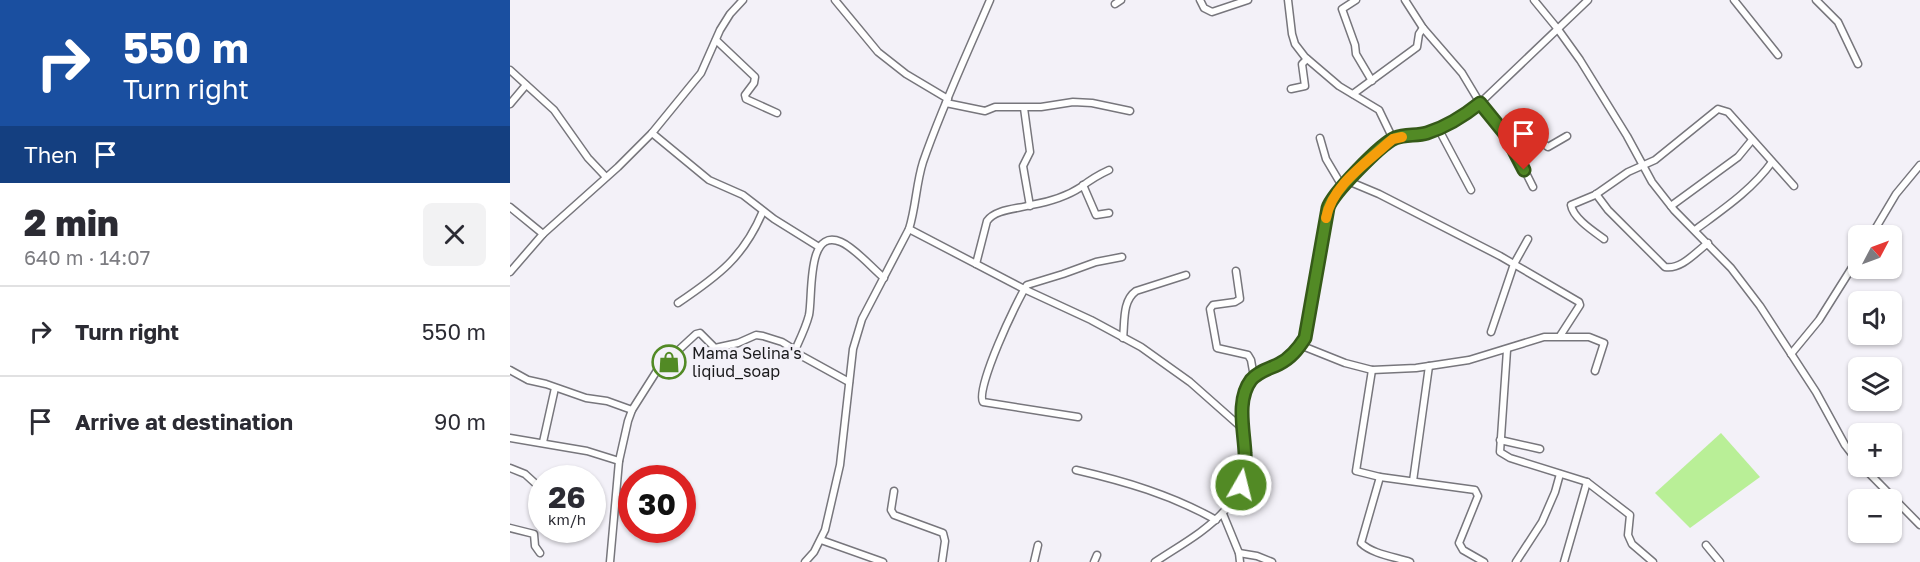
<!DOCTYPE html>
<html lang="en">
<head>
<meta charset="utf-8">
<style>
  body { margin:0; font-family:"Golos Text",sans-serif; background:#f2f2f3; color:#2b2b33; height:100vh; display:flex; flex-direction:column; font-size:22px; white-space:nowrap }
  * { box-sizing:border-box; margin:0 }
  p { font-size:20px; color:#7c7c81 }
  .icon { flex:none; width:33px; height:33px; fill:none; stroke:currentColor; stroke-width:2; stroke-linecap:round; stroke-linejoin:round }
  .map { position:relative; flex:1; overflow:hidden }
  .drawer { display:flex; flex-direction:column; background:#fff; width:510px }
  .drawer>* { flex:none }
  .hud { background:#1a4fa0; color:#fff; overflow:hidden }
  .needle { width:39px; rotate:49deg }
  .tools { position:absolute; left:1338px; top:225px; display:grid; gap:12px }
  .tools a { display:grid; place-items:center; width:54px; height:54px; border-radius:9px; background:#fff; box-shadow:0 2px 4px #0004; font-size:30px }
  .speed { position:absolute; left:18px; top:465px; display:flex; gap:12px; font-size:30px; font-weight:700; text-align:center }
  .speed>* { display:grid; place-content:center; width:78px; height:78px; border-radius:50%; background:#fff; box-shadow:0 2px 4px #0004; line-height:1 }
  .speed small { font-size:15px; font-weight:400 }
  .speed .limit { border:9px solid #d22; background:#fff; color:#111 }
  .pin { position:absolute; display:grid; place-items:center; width:51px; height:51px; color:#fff; margin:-62px -26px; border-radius:50% 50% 50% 0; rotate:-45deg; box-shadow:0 0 6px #0007 }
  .pin .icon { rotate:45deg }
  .me { position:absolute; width:66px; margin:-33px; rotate:8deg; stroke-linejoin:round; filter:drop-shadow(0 0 4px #0008) }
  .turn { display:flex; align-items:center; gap:21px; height:126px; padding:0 24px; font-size:27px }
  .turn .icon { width:78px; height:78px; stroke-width:2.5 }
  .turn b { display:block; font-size:42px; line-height:51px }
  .then { display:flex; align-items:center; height:57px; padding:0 24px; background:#0003; gap:12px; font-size:22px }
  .round { display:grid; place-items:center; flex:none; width:63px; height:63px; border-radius:9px; background:#f2f2f3 }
  .overview { display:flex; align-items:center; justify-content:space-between; height:102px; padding:0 24px }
  h1 { font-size:36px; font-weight:800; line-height:45px }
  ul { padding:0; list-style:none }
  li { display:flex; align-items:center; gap:18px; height:90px; padding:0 24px; border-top:2px solid #e1e1e2 }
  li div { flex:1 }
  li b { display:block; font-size:22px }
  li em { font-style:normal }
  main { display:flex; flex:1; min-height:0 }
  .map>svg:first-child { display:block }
</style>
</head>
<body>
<main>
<section class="drawer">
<div class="hud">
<div class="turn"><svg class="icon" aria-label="right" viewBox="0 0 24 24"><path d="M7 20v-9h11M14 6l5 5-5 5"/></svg><div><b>550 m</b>Turn right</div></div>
<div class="then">Then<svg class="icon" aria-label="arrive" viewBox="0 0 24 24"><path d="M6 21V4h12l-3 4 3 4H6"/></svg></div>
</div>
<div class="overview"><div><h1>2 min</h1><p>640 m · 14:07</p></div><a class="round"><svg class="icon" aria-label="close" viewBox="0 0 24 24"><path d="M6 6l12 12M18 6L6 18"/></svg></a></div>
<ul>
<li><svg class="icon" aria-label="right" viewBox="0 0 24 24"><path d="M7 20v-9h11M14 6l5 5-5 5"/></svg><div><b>Turn right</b></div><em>550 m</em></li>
<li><svg class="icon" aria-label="arrive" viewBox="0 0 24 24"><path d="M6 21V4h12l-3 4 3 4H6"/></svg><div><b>Arrive at destination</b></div><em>90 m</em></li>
</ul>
</section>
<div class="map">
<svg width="1410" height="562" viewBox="0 0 1410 562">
  <rect width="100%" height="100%" fill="#f3f1f8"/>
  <path fill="#b9ef97" d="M1211 433 1250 477 1180 528 1145 493Z"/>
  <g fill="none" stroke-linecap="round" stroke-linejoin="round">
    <g stroke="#77767c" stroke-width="9">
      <g id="minor">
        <path d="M325 0 368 52 396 74 438 99"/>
        <path d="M690 0 694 8 702 12 738 0"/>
        <path d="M778 0 782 34 785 44 795 57 829 86 869 110 883 139"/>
        <path d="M846 0 832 9 845 45 846 54 862 81"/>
        <path d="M895 0 913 28 952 73 970 103 997 135 1023 187"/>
        <path d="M1024 0 1047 28 1070 60 1117 136 1142 182 1164 210 1221 268 1250 306 1306 392 1335 445 1348 462"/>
        <path d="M1224 0 1268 55"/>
        <path d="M1306 0 1328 22 1348 64"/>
        <path d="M605 4 611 0"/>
        <path d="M206 40 245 77 244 83 235 95 236 99 267 113"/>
        <path d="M0 70 44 110 78 158 96 177"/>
        <path d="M781 89 795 86 792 64 797 59"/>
        <path d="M843 94 907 47 909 34 913 28"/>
        <path d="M436 103 475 111 485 107H531L563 102 582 103 620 111"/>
        <path d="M0 104 16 85"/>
        <path d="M514 108 520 152 513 166 520 206"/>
        <path d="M928 128 961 190"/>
        <path d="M142 133 199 180 233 195 264 219 309 247"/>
        <path d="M997 135C1018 124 1023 137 1038 147L1057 136"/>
        <path d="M810 138 816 159 832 186"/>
        <path d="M838 181 869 194 990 256 1069 302 1070 305 1050 336"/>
        <path d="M573 185 586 215 599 213"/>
        <path d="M1086 194 1098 210 1155 267C1171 270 1186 252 1198 243"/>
        <path d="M1161 206 1228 157 1242 140"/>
        <path d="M0 207 33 234"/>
        <path d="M399 229 514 289 581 320 631 347 680 382 732 428"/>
        <path d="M1185 230C1212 210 1242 190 1262 162"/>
        <path d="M1361 236 1386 194 1410 165"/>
        <path d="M1094 239C1083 231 1063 218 1061 205L1085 195 1118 172 1145 160 1208 109 1218 112 1284 186"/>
        <path d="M466 264 477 221C485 209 508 209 521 205 538 202 556 197 571 187 580 180 588 175 599 170"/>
        <path d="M726 271 730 299 725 302 703 305 700 309 707 348 738 355 741 360 744 377"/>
        <path d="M0 272 33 234 108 167 142 133 191 73 210 30 220 14 233 0"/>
        <path d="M168 303C208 276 234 257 253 211"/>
        <path d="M981 332 1004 264 1018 239"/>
        <path d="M613 338C615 322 612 301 626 291L676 275"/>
        <path d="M790 345 835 363 862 370 906 368 959 360 1034 337H1079L1094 343 1085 371"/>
        <path d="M285 350C290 339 296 327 299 315 303 296 296 227 331 242 345 248 362 268 374 278"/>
        <path d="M997 350 990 452 1000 458 1077 482 1120 515 1118 535 1122 544 1143 562"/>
        <path d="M1281 354 1309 320 1348 258"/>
        <path d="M0 370 18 380 36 384 76 398 97 401 122 410"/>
        <path d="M862 370 846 471 870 477 965 490 968 496 949 543 953 550 974 562"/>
        <path d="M568 417 473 402C465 389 507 300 517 285L553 274 586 262 612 257"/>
        <path d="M0 438 77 451 109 461"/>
        <path d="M990 440 1030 449"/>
        <path d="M33 442 45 388"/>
        <path d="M1352 466 1410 525"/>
        <path d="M0 468 15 474 26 484"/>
        <path d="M566 470C614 481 662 495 706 520"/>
        <path d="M870 477 851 543C862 554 885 557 900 562"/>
        <path d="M903 481 919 366"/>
        <path d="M384 491 381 510 384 515 433 533 435 541 432 562"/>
        <path d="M713 514 729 553 730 562"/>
        <path d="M0 528 24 534 25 546 30 553"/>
        <path d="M311 540 373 562"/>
        <path d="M1196 545 1210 562"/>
        <path d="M729 553 747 556 762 562"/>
        <path d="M100 562 109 461 118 421 122 410 148 369 186 334 190 333 205 348 228 343 246 335 253 336 272 342 285 350 290 355 339 382"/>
        <path d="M295 562 304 552 315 530 330 465 343 349 352 319 399 229C406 207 406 184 413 162 432 107 457 54 480 0"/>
        <path d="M524 562 528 545"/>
        <path d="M584 562 587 555"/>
        <path d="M645 562C687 534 743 508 734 447 732 427 729 402 739 384 747 369 764 367 777 359 785 354 790 346 795 338L816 216 820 201 824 196 883 139 917 133 946 120 969 104 1078 0"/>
        <path d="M1006 562 1032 522 1045 492 1050 474"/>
        <path d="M1054 562 1077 482"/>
      </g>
    </g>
    <use href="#minor" stroke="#fff" stroke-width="6"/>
  </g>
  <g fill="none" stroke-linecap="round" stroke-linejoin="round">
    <g stroke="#355a18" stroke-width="15">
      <path id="route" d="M731 485C733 474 736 463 735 453 734 430 726 400 741 380 749 371 759 369 769 364 781 358 788 349 795 338L818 208C822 194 871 144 885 138 895 134 907 136 917 133 936 127 955 115 970 103L996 135 1014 170"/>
    </g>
    <use href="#route" stroke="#528a25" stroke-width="10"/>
    <path stroke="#f59e0b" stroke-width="10" d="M816 218C822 186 855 164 878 143L883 139 892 137"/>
  </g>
  <defs>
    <g id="shop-ring" transform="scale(1.725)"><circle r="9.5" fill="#f3f1f8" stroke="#528a25" stroke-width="1.5"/><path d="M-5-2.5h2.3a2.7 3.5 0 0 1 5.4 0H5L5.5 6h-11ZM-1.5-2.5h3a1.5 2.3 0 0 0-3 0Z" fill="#528a25"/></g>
  </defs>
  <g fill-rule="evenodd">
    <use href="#shop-ring" x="159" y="362"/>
  </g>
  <g text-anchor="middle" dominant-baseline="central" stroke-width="6" stroke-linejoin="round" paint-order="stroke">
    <g font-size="16" fill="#1a1a1c" stroke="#f3f1f8" text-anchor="start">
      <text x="182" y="353">Mama Selina's<tspan x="182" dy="18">liqiud_soap</tspan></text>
    </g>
  </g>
</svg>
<div class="tools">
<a><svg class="needle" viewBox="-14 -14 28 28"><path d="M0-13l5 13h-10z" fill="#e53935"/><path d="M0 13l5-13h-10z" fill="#7c7c81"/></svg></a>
<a><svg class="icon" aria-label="sound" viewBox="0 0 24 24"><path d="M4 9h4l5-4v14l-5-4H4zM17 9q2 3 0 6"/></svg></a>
<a><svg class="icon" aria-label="layers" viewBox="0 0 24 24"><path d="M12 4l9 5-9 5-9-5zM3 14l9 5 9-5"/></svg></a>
<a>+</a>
<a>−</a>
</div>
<div class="speed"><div>26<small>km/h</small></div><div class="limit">30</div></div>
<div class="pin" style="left:1014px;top:170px;background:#d93025"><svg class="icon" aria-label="arrive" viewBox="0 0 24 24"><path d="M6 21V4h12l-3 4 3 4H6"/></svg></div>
<svg class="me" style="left:731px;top:485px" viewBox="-20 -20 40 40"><circle r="17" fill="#528a25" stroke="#fff" stroke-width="3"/><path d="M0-11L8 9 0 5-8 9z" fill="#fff"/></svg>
</div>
</main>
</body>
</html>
